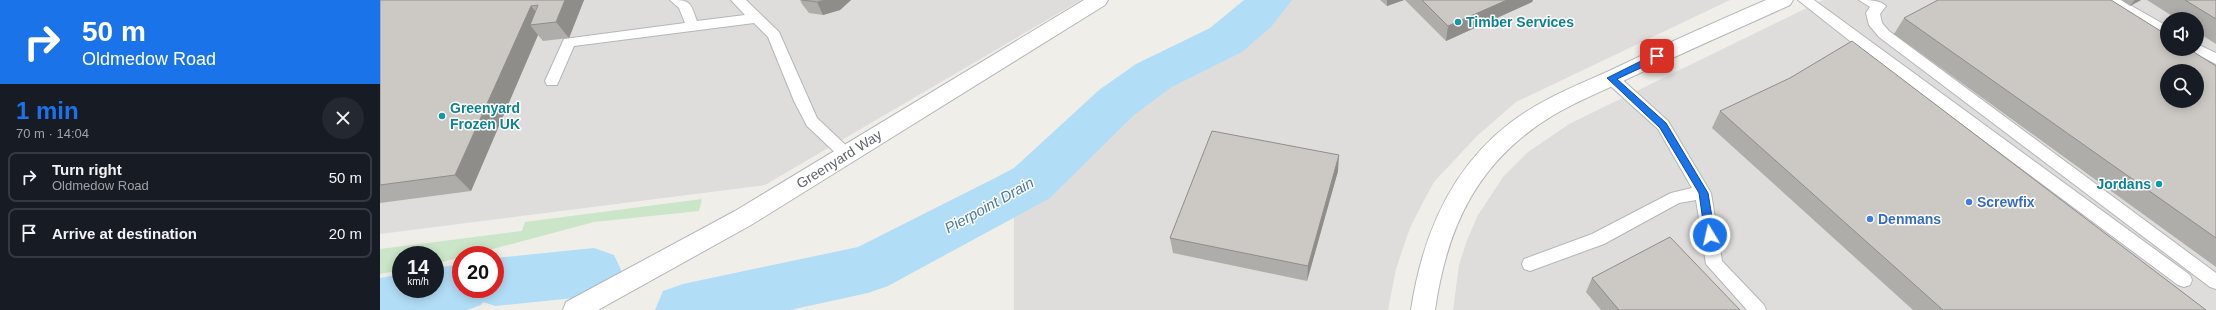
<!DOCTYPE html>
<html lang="en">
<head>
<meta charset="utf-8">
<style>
  body { margin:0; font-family:Arial,sans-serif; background:#242831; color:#f1f3f6; height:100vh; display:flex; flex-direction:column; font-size:15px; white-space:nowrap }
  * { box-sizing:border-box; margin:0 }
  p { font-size:13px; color:#9ea1a6 }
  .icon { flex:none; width:22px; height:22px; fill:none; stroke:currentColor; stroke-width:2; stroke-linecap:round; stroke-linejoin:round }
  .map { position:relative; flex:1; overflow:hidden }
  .sheet { display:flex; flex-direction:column; background:#171b24; width:380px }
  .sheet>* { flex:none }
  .banner { background:#1a73e8; color:#fff; overflow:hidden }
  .controls { position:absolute; left:1780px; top:12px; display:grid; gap:8px }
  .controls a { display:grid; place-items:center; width:44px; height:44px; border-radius:50%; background:#171b24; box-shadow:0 2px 10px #0003; font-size:20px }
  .speed { position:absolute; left:12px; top:246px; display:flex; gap:8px; font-size:20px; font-weight:700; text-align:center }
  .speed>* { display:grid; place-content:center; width:52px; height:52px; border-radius:50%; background:#171b24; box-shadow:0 2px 10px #0003; line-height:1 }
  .speed small { font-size:10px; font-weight:400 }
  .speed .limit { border:6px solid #d22; background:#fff; color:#111 }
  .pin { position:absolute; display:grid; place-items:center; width:34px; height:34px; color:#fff; margin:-17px; border-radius:8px; box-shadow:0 2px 6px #0006 }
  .me { position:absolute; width:44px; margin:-22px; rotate:351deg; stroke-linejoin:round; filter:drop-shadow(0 0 3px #0008) }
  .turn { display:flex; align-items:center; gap:14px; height:84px; padding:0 16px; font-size:18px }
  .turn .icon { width:52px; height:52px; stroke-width:2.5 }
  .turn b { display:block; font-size:28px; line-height:34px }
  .round { display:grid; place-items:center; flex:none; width:42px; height:42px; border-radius:21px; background:#242831 }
  .head { display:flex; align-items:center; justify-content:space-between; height:68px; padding:0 16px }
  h1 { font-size:24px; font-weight:700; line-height:30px; color:#1a73e8 }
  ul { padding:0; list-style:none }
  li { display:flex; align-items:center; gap:12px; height:50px; margin:0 8px 6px; padding:0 8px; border:2px solid #363941; border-radius:8px }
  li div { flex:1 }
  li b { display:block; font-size:15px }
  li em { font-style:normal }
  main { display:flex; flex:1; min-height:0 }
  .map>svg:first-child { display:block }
</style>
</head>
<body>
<main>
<section class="sheet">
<div class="banner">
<div class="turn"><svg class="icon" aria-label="right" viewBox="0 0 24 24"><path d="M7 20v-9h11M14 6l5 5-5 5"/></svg><div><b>50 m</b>Oldmedow Road</div></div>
</div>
<div class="head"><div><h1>1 min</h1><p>70 m · 14:04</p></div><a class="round"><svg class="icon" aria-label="close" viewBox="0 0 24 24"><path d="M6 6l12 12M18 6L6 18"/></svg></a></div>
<ul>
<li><svg class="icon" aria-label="right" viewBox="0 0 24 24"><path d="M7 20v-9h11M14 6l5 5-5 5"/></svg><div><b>Turn right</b><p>Oldmedow Road</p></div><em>50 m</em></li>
<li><svg class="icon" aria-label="arrive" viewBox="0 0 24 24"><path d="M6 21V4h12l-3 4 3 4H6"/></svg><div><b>Arrive at destination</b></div><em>20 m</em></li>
</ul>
</section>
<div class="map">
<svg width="1836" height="310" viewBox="0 0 1836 310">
  <rect width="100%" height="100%" fill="#f0eee9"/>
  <g fill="#dfdddb" fill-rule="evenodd">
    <path d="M0 0H701L385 185 0 234Z"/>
    <path d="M890 0H1350L1136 102 1097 136 1054 182 1042 204 1030 228 1016 269 1008 310H634V193L652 183 736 103 773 76 846 40 875 16Z"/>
    <path d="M1443 0H1836V310H1073L1079 265 1087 240 1098 215 1123 177 1148 152 1189 124ZM1787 19H1817V49H1787ZM1787 71H1817V101H1787Z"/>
  </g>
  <g fill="#cae5c8">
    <path d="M322 199 319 211 214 222 90 255H81V257L55 264V255H21V270L0 274V249L142 231 145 222Z"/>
    <path d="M90 300 89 307 81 310H40Z"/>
  </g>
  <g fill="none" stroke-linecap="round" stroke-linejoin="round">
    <g fill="#b2ddf7" fill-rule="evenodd">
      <path d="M864 0H912L891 27 862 52 790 88 753 116 670 198 508 286 488 293 410 310H275L283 291 303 284 478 247 615 178 634 168 719 90 756 64 830 28Z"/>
      <path d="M214 248 234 255 242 272 234 289 214 296 115 306 103 302 101 305 87 310H0V278L21 274V289H55V268L81 264V289H115V258Z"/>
    </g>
    <g stroke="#b4b6b9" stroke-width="2">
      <g id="service">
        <path d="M290 0C311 0 310 2 317 21L365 15 351 0H366L399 32 437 118 472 151 474 155 472 159 467 161 462 159 427 126 414 101 388 37 374 23 194 46 177 85H167L165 81 184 39 305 23 299 8Z"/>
        <path d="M1418 0H1434L1810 275 1812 280 1810 285 1804 287 1798 285 1470 41Z"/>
        <path d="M1479 0C1488 0 1500 0 1506 6L1500 14 1502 23 1509 31 1836 273V289L1830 287 1499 37 1489 25 1486 13 1490 7Z"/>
        <path d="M1724 0H1741L1787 26V37L1726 3Z"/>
        <path d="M1817 44 1836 53V64L1812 52 1810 49H1817Z"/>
        <path d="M1231 73 1236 74 1288 121 1331 193 1342 261 1384 305 1386 310H1367L1326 264 1316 200 1299 203 1224 244 1150 271 1144 269 1142 264 1144 259 1212 234 1291 193 1312 188 1278 129 1226 82 1224 78 1226 74Z"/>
      </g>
    </g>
    <g stroke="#b4b6b9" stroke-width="2">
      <path id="minor" d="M1386 0H1413L1410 5C1355 30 1300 54 1245 80 1221 92 1195 102 1172 116 1098 161 1067 226 1055 310H1031C1042 237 1070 169 1130 123 1160 100 1195 86 1229 71 1281 46 1333 23 1386 0Z"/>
    </g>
    <g stroke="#b4b6b9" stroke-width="2">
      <path id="tertiary" d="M704 0H728L725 5 371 225 218 310H183L186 302 355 211Z"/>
    </g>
    <use href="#service" fill="#fff" fill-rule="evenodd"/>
    <use href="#minor" fill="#fff" fill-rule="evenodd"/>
    <use href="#tertiary" fill="#fff" fill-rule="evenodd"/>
  </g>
  <g fill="#afada9">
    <path d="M0 0H204L189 38 163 41 158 35 91 191 0 203Z"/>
    <path d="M420 0H471L460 10 443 15 429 13 422 4Z"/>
    <path d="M1000 0H1024L1007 6Z"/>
    <path d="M1025 0H1153L1152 2 1066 41Z"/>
    <path d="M1741 0H1761L1750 6Z"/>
    <path d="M1767 0H1836V44L1817 32V19H1797Z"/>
    <path d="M1524 18 1836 66V267L1514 34Z"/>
    <path d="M1340 111 1826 310H1533L1332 128Z"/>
    <path d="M958 171 927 281 793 253 790 238Z"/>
    <path d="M1212 278 1360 310H1221L1206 292Z"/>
  </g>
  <g fill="#8f8d8a">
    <path d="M185 0H204L189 38 176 22Z"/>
    <path d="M445 0H471L460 10 443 15 437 2Z"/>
    <path d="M1007 0H1024L1007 6Z"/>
    <path d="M1127 0H1153L1152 2 1066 41 1068 26Z"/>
    <path d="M1755 0H1761L1750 6Z"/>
    <path d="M151 6 164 22 150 25 158 35 91 191 75 175Z"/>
    <path d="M959 155 958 171 927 281 928 266Z"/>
  </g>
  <g fill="#ccc9c5" stroke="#8f8d8a" fill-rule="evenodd">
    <path d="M0 0H185L176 22 150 25 158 5 151 6 75 175 0 185Z"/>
    <path d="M422 0H445L437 2Z"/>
    <path d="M1042 0H1127L1068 26Z"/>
    <path d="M1558 0H1731L1787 35V49H1809L1836 66V238L1524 18ZM1787 71H1817V101H1787Z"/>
    <path d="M1805 0H1836V19Z"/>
    <path d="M1472 41 1826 310H1563L1340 111 1410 78Z"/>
    <path d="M832 131 959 155 928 266 790 238Z"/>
    <path d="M1290 237 1360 310H1239L1212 278Z"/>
  </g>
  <path fill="#1a73e8" stroke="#114b97" d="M1277 53 1281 56 1280 59 1237 79 1286 123 1328 193 1335 235 1330 239 1325 235 1319 193 1280 128 1227 78Z"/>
  <g fill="#0f9aa8" stroke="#fff" stroke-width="1.5">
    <circle cx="1078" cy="22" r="4"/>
    <circle cx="62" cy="116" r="4"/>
    <circle cx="1779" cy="184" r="4"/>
  </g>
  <g fill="#3f7fe0" stroke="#fff" stroke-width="1.5">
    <circle cx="1589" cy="202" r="4"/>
    <circle cx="1490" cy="219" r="4"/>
  </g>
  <g text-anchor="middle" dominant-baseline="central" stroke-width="3" stroke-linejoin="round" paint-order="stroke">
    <g font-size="14" font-weight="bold" fill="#0d838f" stroke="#fff" text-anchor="start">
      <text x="1086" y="22">Timber Services</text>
      <text x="70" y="108">Greenyard<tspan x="70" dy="16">Frozen UK</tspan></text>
      <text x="1771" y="184" text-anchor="end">Jordans</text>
    </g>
    <g font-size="14" fill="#606467" stroke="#fff">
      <text transform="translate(459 159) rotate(-32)">Greenyard Way</text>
    </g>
    <g font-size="14" font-weight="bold" fill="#366cbe" stroke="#fff" text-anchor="start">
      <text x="1597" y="202">Screwfix</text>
      <text x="1498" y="219">Denmans</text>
    </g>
    <g font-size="15" font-style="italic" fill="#4b7aa1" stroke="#fff">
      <text transform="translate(609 205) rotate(-29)">Pierpoint Drain</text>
    </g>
  </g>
</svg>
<div class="controls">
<a><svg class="icon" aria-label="sound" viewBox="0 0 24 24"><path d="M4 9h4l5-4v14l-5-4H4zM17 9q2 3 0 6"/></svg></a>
<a><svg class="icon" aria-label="search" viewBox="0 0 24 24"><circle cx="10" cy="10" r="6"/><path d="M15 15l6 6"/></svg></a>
</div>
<div class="speed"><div>14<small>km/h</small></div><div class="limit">20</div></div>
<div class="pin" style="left:1277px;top:56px;background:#d93025"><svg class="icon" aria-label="arrive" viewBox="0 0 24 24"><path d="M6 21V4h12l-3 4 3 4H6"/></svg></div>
<svg class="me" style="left:1330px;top:235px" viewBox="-20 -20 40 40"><circle r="17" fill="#1a73e8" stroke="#fff" stroke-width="3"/><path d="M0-11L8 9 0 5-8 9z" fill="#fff"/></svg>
</div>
</main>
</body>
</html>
